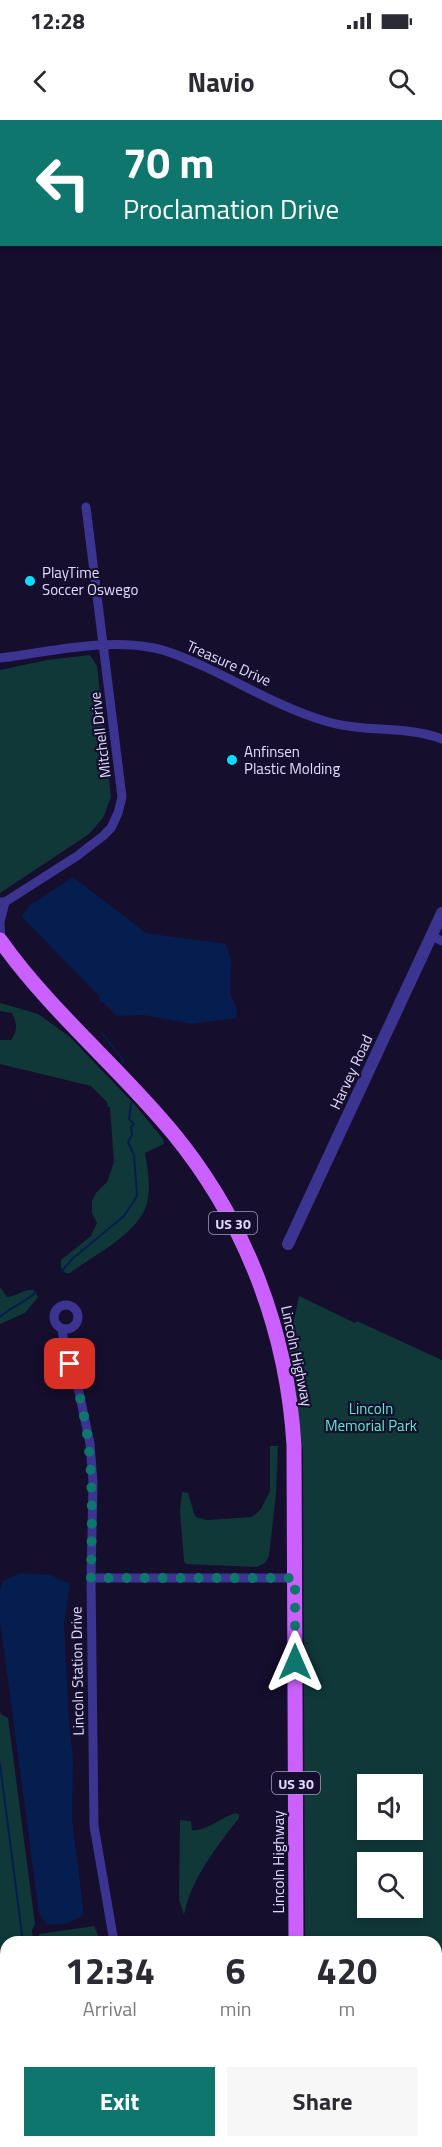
<!DOCTYPE html>
<html lang="en">
<head>
<meta charset="utf-8">
<style>
  body { margin:0; font-family:"Titillium Web",sans-serif; background:#f7f7f7; color:#2b2b33; height:100vh; display:flex; flex-direction:column; font-size:22px; white-space:nowrap }
  * { box-sizing:border-box; margin:0 }
  p { font-size:20px; color:#7c7c81 }
  .icon { flex:none; width:33px; height:33px; fill:none; stroke:currentColor; stroke-width:2; stroke-linecap:round; stroke-linejoin:round }
  .map { position:relative; flex:1; overflow:hidden }
  .drawer { position:absolute; left:0px; top:1816px; width:442px; height:212px; display:flex; flex-direction:column; background:#fff; border-radius:18px 18px 0 0; box-shadow:0 3px 9px #0003 }
  .drawer>* { flex:none }
  .banner { position:absolute; left:0px; top:0px; width:442px; height:126px; box-shadow:0 3px 9px #0003; background:#0f766e; color:#fff; overflow:hidden }
  .controls { position:absolute; left:357px; top:1654px; display:grid; gap:12px }
  .controls a { display:grid; place-items:center; width:66px; height:66px; border-radius:0px; background:#fff; box-shadow:0 3px 9px #0003; font-size:30px }
  .pin { position:absolute; display:grid; place-items:center; width:51px; height:51px; color:#fff; margin:-26px; border-radius:12px; box-shadow:0 3px 9px #0006 }
  .me { position:absolute; width:66px; margin:-33px; rotate:0deg; stroke-linejoin:round; filter:drop-shadow(0 0 4px #0008) }
  .turn { display:flex; align-items:center; gap:21px; height:126px; padding:0 24px; font-size:27px }
  .turn .icon { width:78px; height:78px; stroke-width:2.5 }
  .turn b { display:block; font-size:42px; line-height:51px }
  .eta { display:flex; justify-content:space-evenly; align-items:center; height:102px; text-align:center }
  .eta b { font-size:36px; font-weight:700; line-height:42px }
  .cta { display:flex; gap:12px; margin-top:auto; padding:12px 24px }
  .cta a { flex:1; height:69px; border-radius:0px; background:#0f766e; color:#fff; font-size:24px; font-weight:700; line-height:69px; text-align:center }
  .cta a+a { background:#f7f7f7; color:#2b2b33 }
  .status { display:flex; justify-content:space-between; align-items:center; height:42px; padding:0 30px; background:#fff; direction:ltr }
  .status svg { height:16px; fill:currentColor }
  header { display:flex; justify-content:space-between; align-items:center; height:78px; padding:0 24px; background:#fff; font-size:27px; font-weight:700 }
  .map>svg:first-child { display:block }
</style>
</head>
<body>
<div class="status"><b>12:28</b><svg viewBox="0 0 49 12"><path d="M0 12V9h3v3zM5 12V6h3v6zM10 12V3h3v9zM15 12V0h3v12zM26 1h20v11H26zM47 4h2v5h-2z"/></svg></div>
<header><svg class="icon" aria-label="back" viewBox="0 0 24 24"><path d="M15 5l-7 7 7 7"/></svg>Navio<svg class="icon" aria-label="search" viewBox="0 0 24 24"><circle cx="10" cy="10" r="6"/><path d="M15 15l6 6"/></svg></header>
<div class="map">
<svg width="442" height="2027" viewBox="0 0 442 2027">
  <rect width="100%" height="100%" fill="#150e2d"/>
  <g fill="#103838" fill-rule="evenodd">
    <path d="M90 535 97 546 111 677 103 698 89 714 0 773V550L47 540Z"/>
    <path d="M0 883 38 894 70 917 135 985 163 1019 164 1024 145 1033C148 1050 152 1073 145 1089 133 1116 93 1136 70 1153H66L61 1148V1140L91 1116 97 1103 92 1093V1081L96 1073 107 1062 114 1042 110 987H108L107 982 91 966 0 944V920H11C18 910 17 903 12 893L0 891Z"/>
    <path d="M0 1167 7 1177C18 1176 21 1169 34 1170L38 1177 25 1193 0 1204Z"/>
    <path d="M299 1176 355 1203 357 1201 442 1240V2027H311L306 2024V2022H436V1822H305L303 1333 297 1282 288 1230ZM368 1665H412V1710H368ZM368 1743H412V1788H368Z"/>
    <path d="M270 1326H278L276 1373 269 1436 265 1443 257 1447 186 1444 184 1441 180 1391 182 1372 188 1373 194 1393 196 1397 207 1400 251 1397 255 1395 261 1389 270 1371Z"/>
    <path d="M0 1591 1 1594 8 1598 35 1804 32 1810 33 1822H6V2022H57L56 2027H0Z"/>
    <path d="M236 1693 239 1695V1698C217 1726 191 1759 184 1795L179 1779 180 1700 191 1701 192 1710C206 1712 221 1697 236 1693Z"/>
    <path d="M94 1806 101 1822H39V1814Z"/>
  </g>
  <g fill="#051d4f">
    <path d="M73 757 146 813 226 824 231 839 230 874 237 889 236 898 193 904 143 895 117 896 104 883 100 882 99 876 22 797 29 786Z"/>
    <path d="M20 1453 51 1455 70 1464 64 1506 69 1601 73 1639 72 1699 84 1794C74 1803 58 1806 46 1804L39 1793 0 1501V1471L3 1461Z"/>
  </g>
  <g fill="none" stroke-linecap="round" stroke-linejoin="round">
    <g stroke="#051d4f" stroke-width="2">
      <path d="M102 913 123 940 122 944"/>
      <path d="M62 1151 72 1139 124 1096 134 1081 137 1075 134 1035 128 1022 132 1015 131 1007 134 1004 129 999 131 983"/>
      <path d="M0 1197C10 1187 25 1183 36 1172"/>
      <path d="M0 1644 23 1822"/>
      <path d="M42 2022V2027"/>
    </g>
    <g stroke="#3b3491" stroke-width="9">
      <path d="M0 538C50 532 104 518 154 528 171 531 189 540 205 547 244 565 284 589 325 601 363 613 405 605 442 619"/>
      <path d="M0 782H5L77 736 103 716 111 708 118 693 122 677 86 387"/>
      <path d="M431 816 442 821"/>
      <path d="M1 822 0 802 5 782"/>
      <circle cx="66" cy="1197" r="12"/>
      <path d="M62 1209 65 1230 79 1272 90 1324 93 1362 91 1458 94 1706 114 1822"/>
      <path d="M91 1458H295"/>
    </g>
    <path stroke="#3b3491" stroke-width="12" d="M288 1124 442 793"/>
    <g stroke="#ca61ff" stroke-width="15">
      <path d="M0 820C50 891 118 946 173 1013 246 1102 287 1211 294 1325L296 1822"/>
      <path d="M298 2022V2027"/>
    </g>
  </g>
  <g fill="none" stroke-linecap="round" stroke-linejoin="round">
    <path stroke="#0f766e" stroke-width="10" stroke-dasharray="0 18" d="M70 1244C96 1318 92 1381 91 1458H295V1542"/>
  </g>
  <g fill="#06ddff" stroke="#150e2d" stroke-width="2">
    <circle cx="30" cy="461" r="6"/>
    <circle cx="232" cy="640" r="6"/>
  </g>
  <g text-anchor="middle" dominant-baseline="central" stroke-width="4.5" stroke-linejoin="round" paint-order="stroke">
    <g fill="#150e2d" stroke="#a39dc0" stroke-width="1.5">
      <rect x="209" y="1092" width="48" height="22" rx="4.5"/>
      <rect x="272" y="1652" width="48" height="22" rx="4.5"/>
    </g>
    <g font-size="14" font-weight="bold" fill="#e0daff">
      <text x="233" y="1103">US 30</text>
      <text x="296" y="1663">US 30</text>
    </g>
    <g font-size="15" fill="#e0daff" stroke="#150e2d" text-anchor="start">
      <text x="42" y="452">PlayTime<tspan x="42" dy="17">Soccer Oswego</tspan></text>
      <text x="244" y="631">Anfinsen<tspan x="244" dy="17">Plastic Molding</tspan></text>
    </g>
    <g font-size="15" fill="#e0daff" stroke="#150e2d">
      <text transform="translate(229 543) rotate(24)">Treasure Drive</text>
      <text transform="translate(100 615) rotate(-97)">Mitchell Drive</text>
      <text transform="translate(351 952) rotate(-65)">Harvey Road</text>
      <text transform="translate(297 1236) rotate(78)">Lincoln Highway</text>
      <text transform="translate(77 1551) rotate(-91)">Lincoln Station Drive</text>
      <text transform="translate(278 1742) rotate(-90)">Lincoln Highway</text>
    </g>
    <g font-size="15" fill="#58edcd" stroke="#150e2d">
      <text x="371" y="1288">Lincoln<tspan x="371" dy="17">Memorial Park</tspan></text>
    </g>
  </g>
</svg>
<div class="controls">
<a><svg class="icon" aria-label="sound" viewBox="0 0 24 24"><path d="M4 9h4l5-4v14l-5-4H4zM17 9q2 3 0 6"/></svg></a>
<a><svg class="icon" aria-label="search" viewBox="0 0 24 24"><circle cx="10" cy="10" r="6"/><path d="M15 15l6 6"/></svg></a>
</div>
<div class="pin" style="left:70px;top:1244px;background:#d93025"><svg class="icon" aria-label="arrive" viewBox="0 0 24 24"><path d="M6 21V4h12l-3 4 3 4H6"/></svg></div>
<svg class="me" style="left:295px;top:1542px" viewBox="-20 -20 40 40"><path d="M0-17L14 15 0 8-14 15z" fill="#0f766e" stroke="#fff" stroke-width="4"/></svg>
<div class="banner">
<div class="turn"><svg class="icon" aria-label="left" viewBox="0 0 24 24"><path d="M17 20v-9H6M10 6l-5 5 5 5"/></svg><div><b>70 m</b>Proclamation Drive</div></div>
</div>
<section class="drawer">
<div class="eta">
<div><b>12:34</b><p>Arrival</p></div>
<div><b>6</b><p>min</p></div>
<div><b>420</b><p>m</p></div>
</div>
<div class="cta"><a>Exit</a><a>Share</a></div>
</section>
</div>
</body>
</html>
